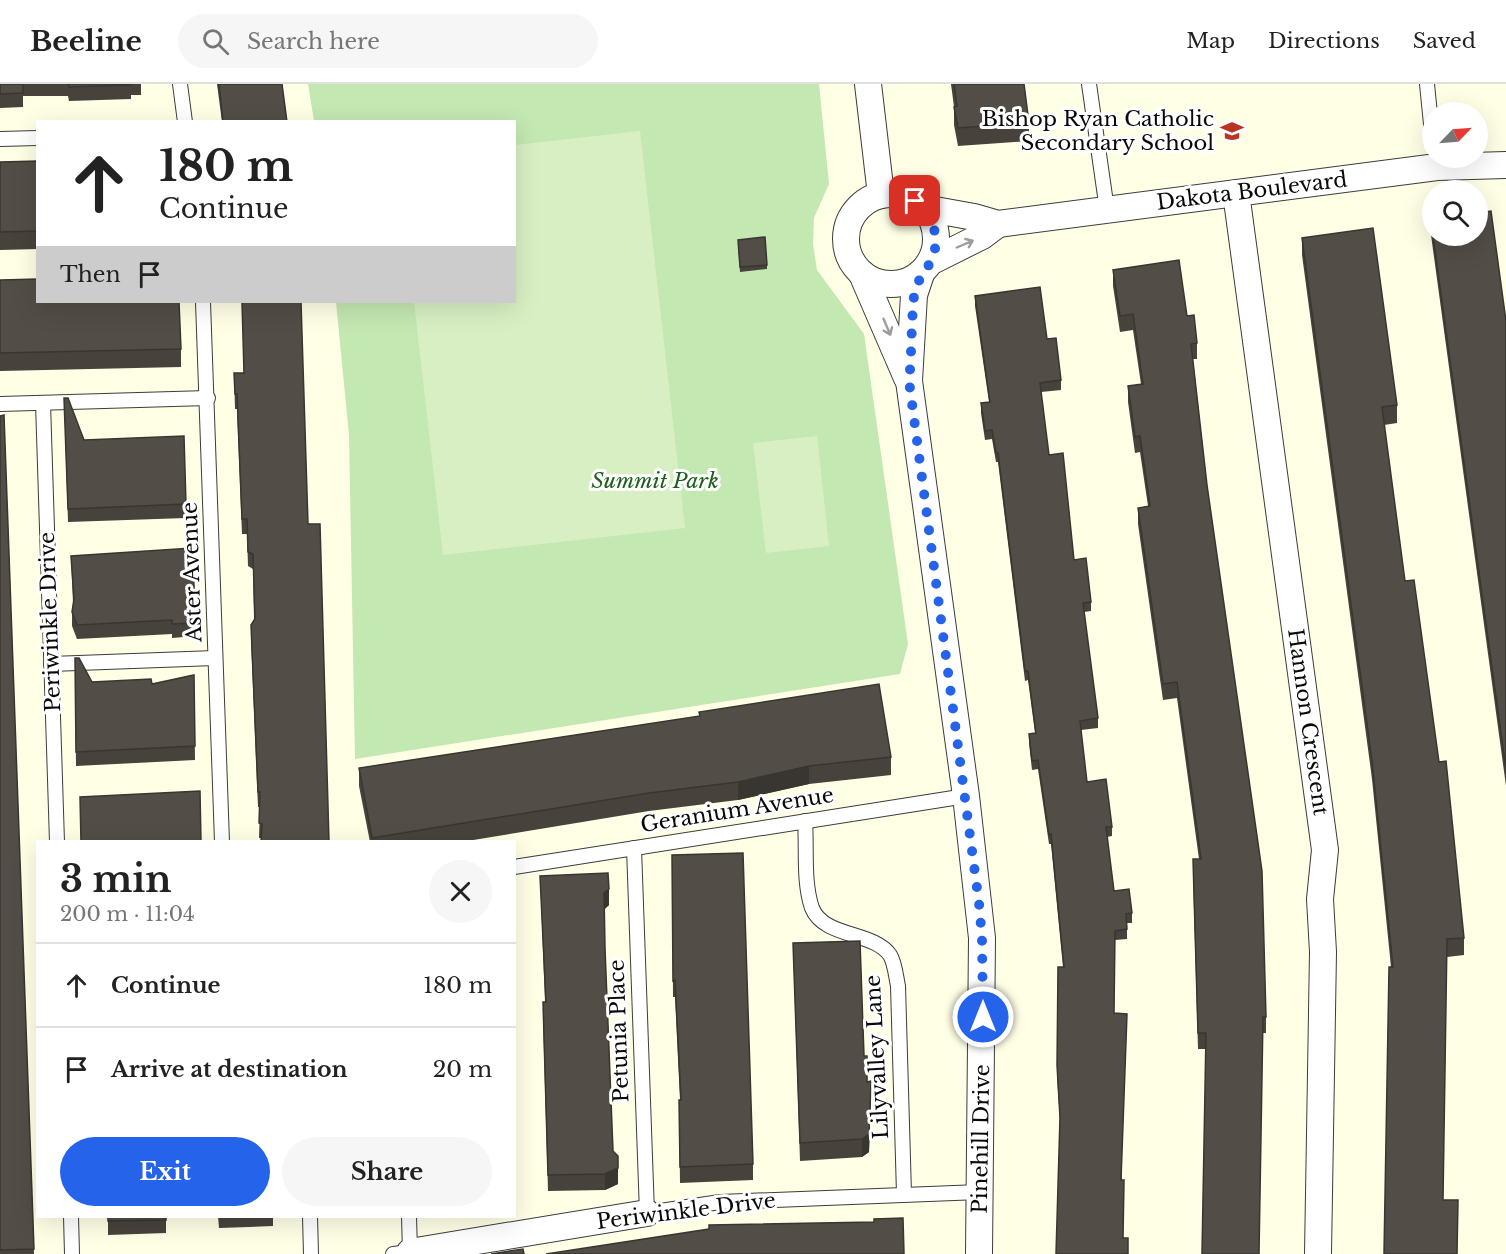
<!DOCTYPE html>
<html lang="en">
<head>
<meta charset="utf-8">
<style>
  body { margin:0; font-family:"Libre Baskerville",serif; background:#f6f6f6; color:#222; height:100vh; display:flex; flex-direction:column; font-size:22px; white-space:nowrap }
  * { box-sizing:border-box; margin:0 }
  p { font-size:20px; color:#767676 }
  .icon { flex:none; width:33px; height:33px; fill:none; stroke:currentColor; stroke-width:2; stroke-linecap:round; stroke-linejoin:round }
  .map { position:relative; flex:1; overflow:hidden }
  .side { position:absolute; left:36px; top:756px; width:480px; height:378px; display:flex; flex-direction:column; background:#fff; border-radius:0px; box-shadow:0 6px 24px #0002 }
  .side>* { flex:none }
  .hud { position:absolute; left:36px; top:36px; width:480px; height:183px; border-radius:0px; box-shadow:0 6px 24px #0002; background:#fff; color:#222; overflow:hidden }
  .needle { width:39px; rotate:65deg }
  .tools { position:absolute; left:1422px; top:18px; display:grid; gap:12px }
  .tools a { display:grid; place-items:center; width:66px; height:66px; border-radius:50%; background:#fff; box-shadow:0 6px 24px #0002; font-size:30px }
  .pin { position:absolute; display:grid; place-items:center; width:51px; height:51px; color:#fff; margin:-26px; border-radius:12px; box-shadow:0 3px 9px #0006 }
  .me { position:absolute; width:66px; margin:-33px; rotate:0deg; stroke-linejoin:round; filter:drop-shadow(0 0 4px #0008) }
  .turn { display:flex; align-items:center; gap:21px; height:126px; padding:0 24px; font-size:27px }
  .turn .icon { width:78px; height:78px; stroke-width:2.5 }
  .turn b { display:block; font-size:42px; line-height:51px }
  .then { display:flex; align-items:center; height:57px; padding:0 24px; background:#0003; gap:12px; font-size:22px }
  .round { display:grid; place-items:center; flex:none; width:63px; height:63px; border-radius:32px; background:#f6f6f6 }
  .headline { display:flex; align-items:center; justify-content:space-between; height:102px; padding:0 24px }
  h1 { font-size:36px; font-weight:700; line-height:45px }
  .button { display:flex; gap:12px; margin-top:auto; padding:12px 24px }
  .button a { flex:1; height:69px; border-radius:36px; background:#2563eb; color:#fff; font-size:24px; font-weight:700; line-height:69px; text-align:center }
  .button a+a { background:#f6f6f6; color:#222 }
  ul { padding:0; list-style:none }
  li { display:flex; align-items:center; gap:18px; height:84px; padding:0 24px; border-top:2px solid #e0e0e0 }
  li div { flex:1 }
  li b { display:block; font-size:22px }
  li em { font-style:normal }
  header { display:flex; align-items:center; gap:36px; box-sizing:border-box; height:84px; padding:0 30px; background:#fff; border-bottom:2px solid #e0e0e0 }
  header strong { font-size:28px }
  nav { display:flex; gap:33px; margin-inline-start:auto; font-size:21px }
  .search { width:420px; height:54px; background:#f6f6f6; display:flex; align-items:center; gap:15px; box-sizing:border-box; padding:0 21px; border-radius:33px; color:#767676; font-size:22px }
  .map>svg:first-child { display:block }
</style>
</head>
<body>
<header>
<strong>Beeline</strong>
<div class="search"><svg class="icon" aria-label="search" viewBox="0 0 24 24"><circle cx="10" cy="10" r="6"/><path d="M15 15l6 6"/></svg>Search here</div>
<nav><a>Map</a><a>Directions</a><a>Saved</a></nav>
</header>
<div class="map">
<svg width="1506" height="1170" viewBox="0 0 1506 1170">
  <rect width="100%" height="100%" fill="#ffffe6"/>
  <path fill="#c4e8b1" d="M308 0H819L829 100 814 134 813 160 817 186 864 250 908 560 900 590 355 675 349 351 336 218H514V38L314 37Z"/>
  <g fill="#d8efc3">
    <path d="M640 47 685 444 443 471 414 218H514L515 61Z"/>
    <path d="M817 352 829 462 766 469 753 359Z"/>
  </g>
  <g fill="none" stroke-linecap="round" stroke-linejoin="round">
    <g stroke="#3c3c3c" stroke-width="16">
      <g id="service">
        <path d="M180 0 185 38"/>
        <path d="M1089 0 1107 126"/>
        <path d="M1427 0 1432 50"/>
        <path d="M0 55 38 54"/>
        <path d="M203 218 222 758"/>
        <path d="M43 319 57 758"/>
        <path d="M0 320 208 314"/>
        <path d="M51 580 215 574"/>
        <path d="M805 737C807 764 803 798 812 824 824 854 873 847 890 871 895 879 896 893 898 902L904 1110"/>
        <path d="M634 764 647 1129 720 1118 980 1108"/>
        <path d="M514 783 966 712"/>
        <path d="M71 1132 72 1170"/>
        <path d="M310 1132 311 1170"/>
        <path d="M393 1170 410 1168 409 1132"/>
      </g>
    </g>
    <g stroke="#3c3c3c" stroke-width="28">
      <g id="minor">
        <path d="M868 0 881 111"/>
        <path d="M1236 109 1325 766 1320 815 1323 868 1318 1170"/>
        <circle cx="891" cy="155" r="45"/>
        <path d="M924 124 974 133 998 140 1437 83 1506 81"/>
        <path d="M930 178 982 152 998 140"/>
        <path d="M862 190 907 294"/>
        <path d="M921 190 914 211 909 297 966 712 982 854 979 1170"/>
        <path d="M410 1168 647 1129"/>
      </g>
    </g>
    <use href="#service" stroke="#fff" stroke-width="14"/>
    <use href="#minor" stroke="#fff" stroke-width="26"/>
  </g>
  <g fill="#47423c">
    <path d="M0 0H141V11H131V15L69 17 68 12H23V23L0 24Z"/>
    <path d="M217 0H282L287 38H222Z"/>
    <path d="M951 0H1024L1029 39V57L958 62 954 41V23Z"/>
    <path d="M38 77V165L0 166V78Z"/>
    <path d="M1431 135 1506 237V702L1431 151Z"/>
    <path d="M1302 154 1397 321V339L1384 341 1405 497 1439 678 1464 854V871L1447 873 1384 1170 1391 883 1372 695 1302 171Z"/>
    <path d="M738 160 767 181V185L740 188Z"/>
    <path d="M1113 186 1187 232 1197 259V275H1193L1266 933V949H1263L1205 965H1198L1193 791 1199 775 1177 614 1163 616 1138 440V424L1148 422 1140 368 1135 369 1128 318V302L1141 300 1133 246 1120 248 1113 202Z"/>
    <path d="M0 196 181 265V283L0 287Z"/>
    <path d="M975 212 1047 255 1061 296V306L1041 308 1049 371 1074 476 1091 518V527L1084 528 1098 634V644L1081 646 1087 698 1112 743V752L1107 753 1114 807 1132 829V839H1127V855L1115 856 1114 929 1122 1096 1123 1154 1128 1170 1060 1039 1057 991 1058 883H1063L1051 760H1049L1038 685 1032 686 1029 659V650L1035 649 1028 596 1025 597 998 378H996L992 355 985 356 981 329V319L989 318 975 222Z"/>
    <path d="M301 218 261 754H259L260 723H258L251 556V541L254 535 253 485 248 482 247 450H242L237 325H235L234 289H243Z"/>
    <path d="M64 314 84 356 186 420V434L68 438Z"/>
    <path d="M4 331 34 1170H0V332Z"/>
    <path d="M71 472 196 539V552L172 554V550L77 555 72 542V528L73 519Z"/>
    <path d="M75 574 92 598 152 600 194 591 195 676 76 682Z"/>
    <path d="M699 628 891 673V691L809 700 738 716 649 727 461 758H370L359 702V684L699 632Z"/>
    <path d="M672 771 753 1080V1096L680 1099 679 1016H680L675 913H673Z"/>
    <path d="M540 792 609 821 605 825V864L613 1067 618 1100 605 1106 548 1107 543 934V918H545Z"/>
    <path d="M793 859 864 972 867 998 871 1015 869 1068 862 1073 800 1077Z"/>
    <path d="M108 1132H166V1149L108 1151Z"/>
    <path d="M218 1132H273V1142L219 1144Z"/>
  </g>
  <g fill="#393631">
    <path d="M809 682V700L738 716V698Z"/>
    <path d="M609 805V821L604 825V809Z"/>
    <path d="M871 997 869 1068 862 1073V1055Z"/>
    <path d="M618 1084V1100L605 1106V1090Z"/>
  </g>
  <g fill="#524d46" stroke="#393631" stroke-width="1.5">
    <path d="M0 0H23V9L0 10Z"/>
    <path d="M68 0H131V1L69 3Z"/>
    <path d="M219 0H282L287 38H223Z"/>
    <path d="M954 0H1024L1029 39 958 44 954 23 957 22Z"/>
    <path d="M38 77V147L0 148V78Z"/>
    <path d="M1491 127 1506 237V686L1433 152H1478V129Z"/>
    <path d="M1431 135H1432V148Z"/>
    <path d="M1373 144 1397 321 1382 323 1405 497 1414 496 1439 678 1446 677 1464 854 1447 855 1443 1116H1458L1457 1170H1384L1389 883H1393L1372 677 1302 154Z"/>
    <path d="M765 153 767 181 740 183 738 156Z"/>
    <path d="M1179 176 1187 232 1194 231 1197 259 1191 260 1207 401 1262 787 1266 933H1263L1259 1170H1202L1206 949H1198L1193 775H1201L1177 598 1163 600 1138 424 1150 422 1140 352 1135 353 1128 302 1143 300 1133 230 1120 232 1113 186Z"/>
    <path d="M38 195V218H179L181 265 0 269V196Z"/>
    <path d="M1040 203 1047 255 1056 254 1061 296 1040 299 1049 371 1063 369 1074 476 1086 474 1091 518 1083 519 1098 634 1080 637 1087 698 1106 695 1112 743H1106L1114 807 1129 805 1132 829 1126 830 1127 845 1115 847 1114 929 1127 930 1121 1096H1124L1123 1154H1128V1170H1056L1060 1033 1057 981 1058 883H1064L1051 750 1049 751 1038 676 1032 677 1029 650 1036 649 1028 587H1025L998 369H996L992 346 985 347 981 319 990 318 975 212Z"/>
    <path d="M242 218H301L308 440H320L329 758H261L262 740 259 739 260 708H258L251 541 255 535 253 470 248 468 247 435H242L237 310H235L234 289H244Z"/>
    <path d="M64 314H68L84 356 184 352 186 420 68 425Z"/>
    <path d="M4 331 34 1165 0 1166V332Z"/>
    <path d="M192 464 196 539 172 540V536L77 541 72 528 74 515 71 472Z"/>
    <path d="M75 574H79L92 598 151 595 152 600 194 591 195 662 76 668Z"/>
    <path d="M879 600 891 673 809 682 738 698 649 709 372 754 359 684 700 632 699 628Z"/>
    <path d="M200 707 201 758H81L80 713Z"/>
    <path d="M743 769 753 1080 680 1083 679 1016H681L675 896 673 897 672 771Z"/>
    <path d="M608 789 609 805 604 809 605 864 613 1067 618 1072V1084L605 1090 548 1091 543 918H546L540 792Z"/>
    <path d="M860 857 864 972H867V998L871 997 869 1050 862 1055 800 1059 793 859Z"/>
    <path d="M108 1132H166V1136L108 1137Z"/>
    <path d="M903 1134 904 1170H546L709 1145V1141L874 1138V1135Z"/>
    <path d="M523 1165 524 1170H491Z"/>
  </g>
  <defs><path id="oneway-shaft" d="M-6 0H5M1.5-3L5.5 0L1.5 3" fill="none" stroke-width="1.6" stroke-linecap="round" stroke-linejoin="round" transform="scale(1.5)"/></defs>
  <g stroke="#9d9d9d">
    <use href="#oneway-shaft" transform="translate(965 160) rotate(-23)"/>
    <use href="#oneway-shaft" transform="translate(887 243) rotate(67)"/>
  </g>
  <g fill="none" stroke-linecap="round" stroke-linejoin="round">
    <path stroke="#2563eb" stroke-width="10" stroke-dasharray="0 18" d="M915 117C934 133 942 156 930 179 923 191 916 198 914 212 911 241 912 269 909 297L979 819 982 854 983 933"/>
  </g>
  <defs>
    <g id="school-bare" transform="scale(1.8)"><path d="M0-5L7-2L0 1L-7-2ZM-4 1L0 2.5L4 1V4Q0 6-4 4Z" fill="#b83623" stroke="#fff" stroke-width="2.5" paint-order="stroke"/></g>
  </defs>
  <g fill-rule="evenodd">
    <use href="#school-bare" x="1232" y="47"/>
  </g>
  <g text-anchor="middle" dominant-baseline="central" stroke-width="6" stroke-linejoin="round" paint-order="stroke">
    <g font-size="21" fill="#090909" stroke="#fff" text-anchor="end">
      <text x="1214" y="35">Bishop Ryan Catholic<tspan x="1214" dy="24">Secondary School</tspan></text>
    </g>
    <g font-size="21" fill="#090909" stroke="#fff">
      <text transform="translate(1252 107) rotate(-7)">Dakota Boulevard</text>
      <text transform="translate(192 488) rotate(-92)">Aster Avenue</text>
      <text transform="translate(50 538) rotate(-92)">Periwinkle Drive</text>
      <text transform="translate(1308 638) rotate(82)">Hannon Crescent</text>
      <text transform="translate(737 726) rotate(-9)">Geranium Avenue</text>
      <text transform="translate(619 947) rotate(-92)">Petunia Place</text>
      <text transform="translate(877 973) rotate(-93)">Lilyvalley Lane</text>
      <text transform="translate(981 1055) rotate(-89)">Pinehill Drive</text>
      <text transform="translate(686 1127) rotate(-7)">Periwinkle Drive</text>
    </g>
    <g font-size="21" font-style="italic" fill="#1d601b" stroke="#fff">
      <text x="655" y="397">Summit Park</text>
    </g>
  </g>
</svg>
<div class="tools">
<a><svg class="needle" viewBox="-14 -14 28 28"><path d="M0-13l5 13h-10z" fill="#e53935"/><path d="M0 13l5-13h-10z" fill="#767676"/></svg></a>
<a><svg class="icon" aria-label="search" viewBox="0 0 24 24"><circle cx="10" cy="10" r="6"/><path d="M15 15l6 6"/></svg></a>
</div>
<div class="pin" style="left:915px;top:117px;background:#d93025"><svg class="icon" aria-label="arrive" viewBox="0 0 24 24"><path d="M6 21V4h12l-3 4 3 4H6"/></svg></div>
<svg class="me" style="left:983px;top:933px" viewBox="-20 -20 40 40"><circle r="17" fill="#2563eb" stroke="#fff" stroke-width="3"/><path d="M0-11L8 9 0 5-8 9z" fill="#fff"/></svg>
<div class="hud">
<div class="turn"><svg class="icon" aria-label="ahead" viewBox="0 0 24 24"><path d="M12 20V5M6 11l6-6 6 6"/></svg><div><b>180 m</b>Continue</div></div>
<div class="then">Then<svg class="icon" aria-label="arrive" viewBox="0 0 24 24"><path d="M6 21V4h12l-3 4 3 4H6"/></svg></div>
</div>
<section class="side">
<div class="headline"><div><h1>3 min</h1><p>200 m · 11:04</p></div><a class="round"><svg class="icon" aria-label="close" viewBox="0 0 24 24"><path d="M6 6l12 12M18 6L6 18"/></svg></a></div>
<ul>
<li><svg class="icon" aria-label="ahead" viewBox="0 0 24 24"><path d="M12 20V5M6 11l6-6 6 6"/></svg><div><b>Continue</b></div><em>180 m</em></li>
<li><svg class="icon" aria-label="arrive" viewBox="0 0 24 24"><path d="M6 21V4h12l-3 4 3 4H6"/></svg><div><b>Arrive at destination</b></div><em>20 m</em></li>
</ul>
<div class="button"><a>Exit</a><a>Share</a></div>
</section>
</div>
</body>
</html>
